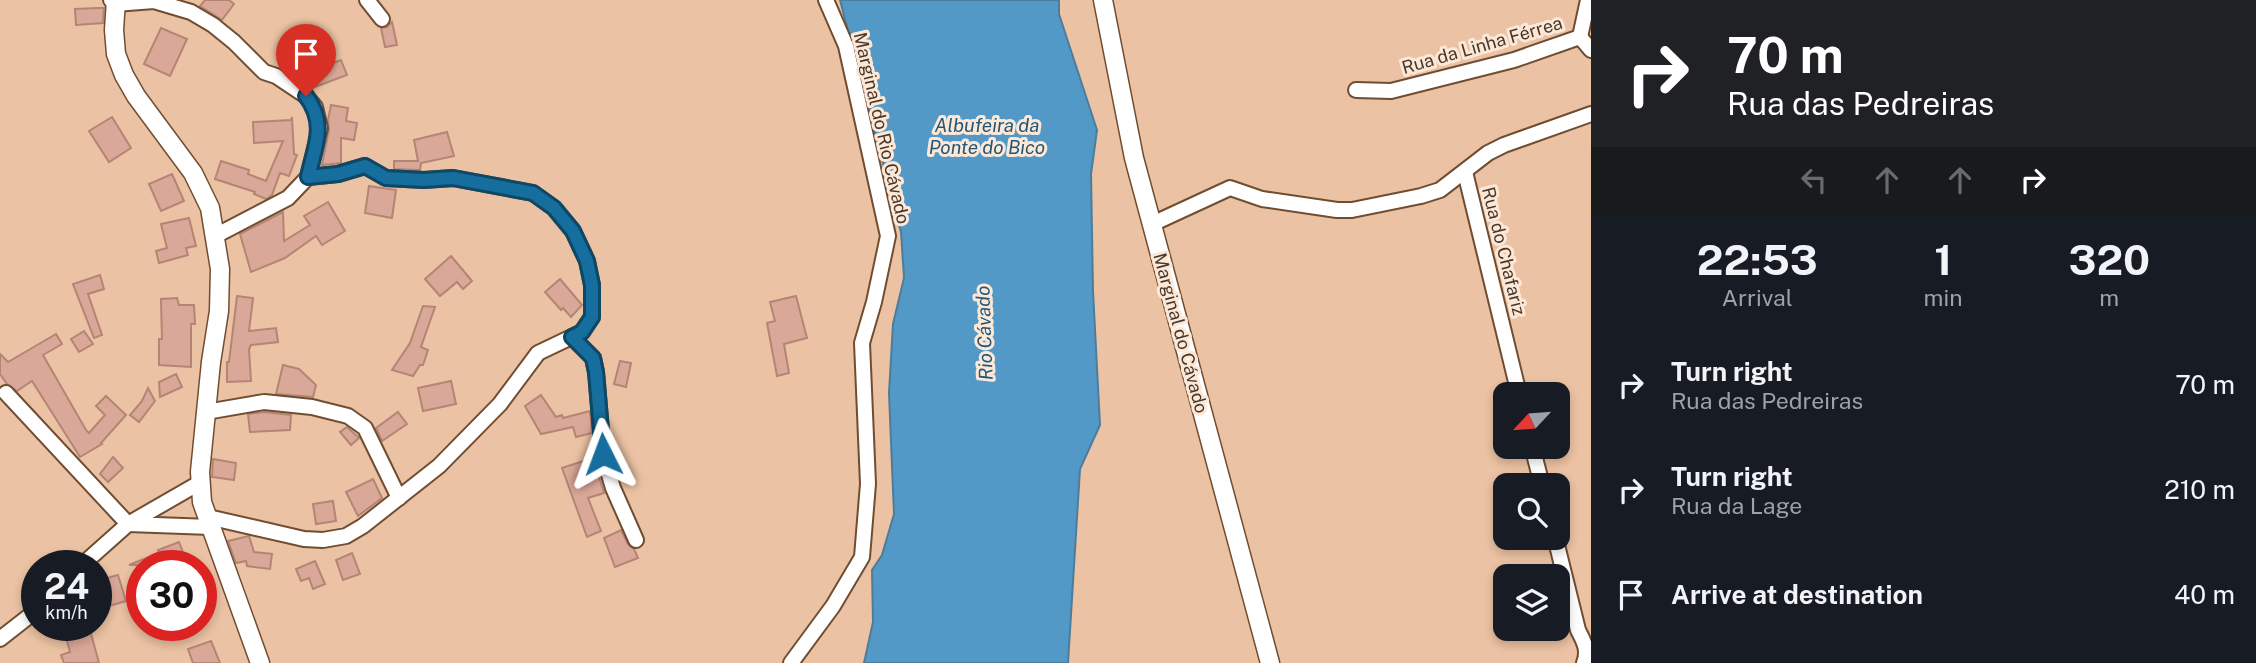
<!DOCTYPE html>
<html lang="en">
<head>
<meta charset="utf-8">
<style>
  body { margin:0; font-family:"Public Sans",sans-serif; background:#242831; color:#f1f3f6; height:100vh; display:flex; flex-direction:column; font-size:26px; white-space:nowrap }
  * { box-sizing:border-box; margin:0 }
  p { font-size:23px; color:#9ea1a6 }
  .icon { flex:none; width:38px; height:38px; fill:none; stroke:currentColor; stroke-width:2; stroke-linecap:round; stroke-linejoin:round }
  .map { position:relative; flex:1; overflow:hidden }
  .details { display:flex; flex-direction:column; background:#171b24; width:665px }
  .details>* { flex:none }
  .guide { background:#202124; color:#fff; overflow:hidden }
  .needle { width:46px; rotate:244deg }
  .fabs { position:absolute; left:1493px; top:382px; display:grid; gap:14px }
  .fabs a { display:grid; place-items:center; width:77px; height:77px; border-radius:14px; background:#171b24; box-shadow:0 4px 10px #0003; font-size:35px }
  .speed { position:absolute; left:21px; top:550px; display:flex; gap:14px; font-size:35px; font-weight:700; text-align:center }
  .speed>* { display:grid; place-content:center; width:91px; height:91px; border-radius:50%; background:#171b24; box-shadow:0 4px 10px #0003; line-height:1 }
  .speed small { font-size:18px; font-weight:400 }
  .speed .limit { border:10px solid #d22; background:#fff; color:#111 }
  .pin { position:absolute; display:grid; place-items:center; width:60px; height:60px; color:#fff; margin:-72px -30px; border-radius:50% 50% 50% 0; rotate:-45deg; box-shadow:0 0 7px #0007 }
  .pin .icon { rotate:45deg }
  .me { position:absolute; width:77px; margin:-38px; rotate:357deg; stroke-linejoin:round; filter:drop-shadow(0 0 5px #0008) }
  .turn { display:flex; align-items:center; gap:24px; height:147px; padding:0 21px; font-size:32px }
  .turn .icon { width:91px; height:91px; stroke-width:2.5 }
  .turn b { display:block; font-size:49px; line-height:60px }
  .lanes { display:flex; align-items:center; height:66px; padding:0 21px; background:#0003; justify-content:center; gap:35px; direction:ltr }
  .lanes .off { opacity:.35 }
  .eta { display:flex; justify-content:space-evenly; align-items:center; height:119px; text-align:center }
  .eta b { font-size:42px; font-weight:700; line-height:49px }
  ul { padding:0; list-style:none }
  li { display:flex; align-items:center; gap:21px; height:105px; padding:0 21px }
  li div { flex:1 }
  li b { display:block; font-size:26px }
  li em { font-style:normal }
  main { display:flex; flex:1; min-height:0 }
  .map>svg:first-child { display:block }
</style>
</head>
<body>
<main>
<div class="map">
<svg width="1591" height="663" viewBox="0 0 1591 663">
  <rect width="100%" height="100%" fill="#ebc2a3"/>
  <path fill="#5299c7" stroke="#4f7c98" stroke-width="2" d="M840 0H1059V14L1097 130 1091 174 1093 291 1100 425 1080 469 1068 663H864L873 622 872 570 882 555 894 514 889 393 893 324 904 278 901 232Z"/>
  <g fill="#daa898" stroke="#b48575" stroke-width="2">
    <path d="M205 0H229L234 4 222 20 200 6Z"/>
    <path d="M98 8H104L103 23 76 25 75 9Z"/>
    <path d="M392 22 397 45 385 47 381 28 387 27Z"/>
    <path d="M161 28 187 39 170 76 144 64Z"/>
    <path d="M341 60 347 75 315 87 309 72Z"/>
    <path d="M331 105 348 108 346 121 357 123 354 140 341 138V163L322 165 329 130 328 120Z"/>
    <path d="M112 117 131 148 109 162 89 131Z"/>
    <path d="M292 117 294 154 297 155 289 176 280 173 272 195 266 199 254 194 255 192 215 179 221 161 249 170 248 174 266 181 283 141 254 143 253 122 291 120Z"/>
    <path d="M447 132 454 156 421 163 420 170 394 169V161H418L414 140Z"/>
    <path d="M172 174 184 201 161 211 149 184Z"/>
    <path d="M369 186 396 190 392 218 365 213Z"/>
    <path d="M328 202 345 231 322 245 316 236 285 258 251 272 240 234 283 212 284 241 310 225 304 216Z"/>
    <path d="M189 218 196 246 186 248 188 255 159 263 156 251 167 248 161 224Z"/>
    <path d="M451 256 472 281 463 289 457 282 440 296 425 279Z"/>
    <path d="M100 275 104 289 88 294 102 335 94 338 73 284Z"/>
    <path d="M560 279 582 305 571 317 563 308 561 310 545 292Z"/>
    <path d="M237 296 253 298 249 331 276 328 278 342 251 345 249 349 251 381 227 382V362H229Z"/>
    <path d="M796 296 807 338 784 344 789 373 777 376 767 323 775 321 770 302Z"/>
    <path d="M177 298 179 305H194L195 324H191V367L159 365V339H162L161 299Z"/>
    <path d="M423 306 435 307 421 347 428 350 423 365H420L413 376 392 370 410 343Z"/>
    <path d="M84 331 93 344 79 352 71 339Z"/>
    <path d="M56 334 62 344 43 355 86 430 89 433 105 415 96 406 106 396 126 415 101 443 102 444 80 457 32 381 17 391 7 384 0 374V354L8 362Z"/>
    <path d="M620 361 631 363 626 387 614 384Z"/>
    <path d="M283 365 299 369 316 385 313 397 276 394Z"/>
    <path d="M176 374 182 387 160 397 159 382Z"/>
    <path d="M451 381 456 404 423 411 418 388Z"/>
    <path d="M148 388 155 401 139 422 130 415 142 401Z"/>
    <path d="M541 395 556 417 562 415 563 418 590 411 592 433 576 437 573 427 541 434 525 406Z"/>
    <path d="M264 412 291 415 290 430 250 432 248 414Z"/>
    <path d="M398 412 407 424 382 441 376 428Z"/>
    <path d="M347 427 359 438 351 445 340 432Z"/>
    <path d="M113 457 123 468 108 482 100 474Z"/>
    <path d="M593 458 604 493 588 498 601 531 587 537 562 468Z"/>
    <path d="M213 459 236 463 234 480 212 477Z"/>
    <path d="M373 479 382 498 358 516 346 492Z"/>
    <path d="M333 501 336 521 316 524 313 504Z"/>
    <path d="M621 530 628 544 634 549 638 558 615 567 604 538Z"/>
    <path d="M249 536 254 552 272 554 270 569 247 566 246 561 236 563 228 541Z"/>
    <path d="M179 542 188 565H129L159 553 158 550Z"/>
    <path d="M352 553 360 574 343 580 336 560Z"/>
    <path d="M315 561 325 584 313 589 309 578 301 581 296 569Z"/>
    <path d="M118 575 126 601 102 608 96 581Z"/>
    <path d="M90 630 99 663H64L61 655 70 652 66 637Z"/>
    <path d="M211 641 220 663H193L188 649Z"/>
  </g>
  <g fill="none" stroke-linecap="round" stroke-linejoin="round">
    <g stroke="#704d31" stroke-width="18">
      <g id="minor">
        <path d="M111 0 115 4 154 1 191 12 213 25 234 42 264 72 276 76 306 96 315 107 320 128 308 177 288 198 215 236"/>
        <path d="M367 0 382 19"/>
        <path d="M1580 37 1588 0"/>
        <path d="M1580 37 1591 50"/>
        <path d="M1356 90 1391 91 1514 60 1580 37"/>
        <path d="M1465 172 1519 394"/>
        <path d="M1152 224 1230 188 1262 199 1337 210H1352L1421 196 1440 190 1488 153 1504 145 1591 114"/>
        <path d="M572 337 593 358 596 372 603 454 613 488 636 540"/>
        <path d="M6 393 128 524 82 565"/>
        <path d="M206 412 264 402 312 407 348 416 365 428 399 498"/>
        <path d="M1532 446 1542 485"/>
        <path d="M201 482 128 524 211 527"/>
        <path d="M208 517 304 539 323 540 346 536 363 526 439 466 500 404 538 353 582 332 592 317V285L587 261 573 231 554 208 533 193 453 178 424 180 386 178 365 166 338 174 308 177"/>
        <path d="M1555 537 1578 630C1584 642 1589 650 1584 663"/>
        <path d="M0 639 37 610"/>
        <path d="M791 663 833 606 862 557 868 484 862 343 874 302 888 236 846 46 826 0"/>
      </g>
    </g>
    <g stroke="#704d31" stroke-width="21">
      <g id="tertiary">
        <path d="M116 0 114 30 116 54 124 75 136 96 193 173 210 208 220 269 219 311 211 362 200 472 202 502 260 663"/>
        <path d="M1103 0 1134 158 1270 663"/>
      </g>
    </g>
    <use href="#minor" stroke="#fff" stroke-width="14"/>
    <use href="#tertiary" stroke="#fff" stroke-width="18"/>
  </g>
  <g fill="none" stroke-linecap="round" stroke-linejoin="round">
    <g stroke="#0e4867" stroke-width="18">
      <path id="route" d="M306 96C327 124 315 146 308 177L338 174 365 166 386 178 424 180 453 178 533 193 554 208 573 231 587 261 592 285V317L582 332 572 337 593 358 596 372 603 454"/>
    </g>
    <use href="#route" stroke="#166e9e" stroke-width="12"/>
  </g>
  <g text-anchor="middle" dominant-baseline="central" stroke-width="6" stroke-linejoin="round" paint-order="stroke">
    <g font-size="18" fill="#48382b" stroke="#fde8d8">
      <text transform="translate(1482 45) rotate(-16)">Rua da Linha Férrea</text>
      <text transform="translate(882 128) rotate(77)">Marginal do Rio Cávado</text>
      <text transform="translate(1504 251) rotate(76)">Rua do Chafariz</text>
      <text transform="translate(1181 333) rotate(75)">Marginal do Cávado</text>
    </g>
    <g font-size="19" font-style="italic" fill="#225778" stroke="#fde8d8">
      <text x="987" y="125">Albufeira da<tspan x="987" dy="22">Ponte do Bico</tspan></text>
      <text transform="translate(984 333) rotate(-92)">Rio Cávado</text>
    </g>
  </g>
</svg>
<div class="fabs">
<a><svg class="needle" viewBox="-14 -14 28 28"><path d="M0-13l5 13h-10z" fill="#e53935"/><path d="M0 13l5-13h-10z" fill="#9ea1a6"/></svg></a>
<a><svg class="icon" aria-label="search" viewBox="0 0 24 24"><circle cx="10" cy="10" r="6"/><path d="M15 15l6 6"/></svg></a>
<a><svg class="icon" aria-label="layers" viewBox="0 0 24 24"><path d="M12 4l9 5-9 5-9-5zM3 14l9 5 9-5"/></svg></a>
</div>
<div class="speed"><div>24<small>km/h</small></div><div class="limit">30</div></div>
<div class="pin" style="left:306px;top:96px;background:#d93025"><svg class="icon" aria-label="arrive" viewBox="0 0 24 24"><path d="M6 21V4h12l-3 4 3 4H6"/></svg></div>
<svg class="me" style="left:603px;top:454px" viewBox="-20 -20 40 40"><path d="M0-17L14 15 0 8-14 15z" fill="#166e9e" stroke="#fff" stroke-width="4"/></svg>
</div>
<section class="details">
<div class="guide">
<div class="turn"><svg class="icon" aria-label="right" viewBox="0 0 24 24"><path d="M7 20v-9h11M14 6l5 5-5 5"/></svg><div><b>70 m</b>Rua das Pedreiras</div></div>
<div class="lanes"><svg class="icon off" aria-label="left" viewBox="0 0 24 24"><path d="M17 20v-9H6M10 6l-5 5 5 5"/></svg><svg class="icon off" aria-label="ahead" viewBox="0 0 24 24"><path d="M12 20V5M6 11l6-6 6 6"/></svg><svg class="icon off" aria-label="ahead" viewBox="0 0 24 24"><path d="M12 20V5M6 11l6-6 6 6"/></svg><svg class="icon" aria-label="right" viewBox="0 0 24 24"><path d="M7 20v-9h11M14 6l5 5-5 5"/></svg></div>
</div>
<div class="eta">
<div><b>22:53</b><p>Arrival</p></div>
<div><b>1</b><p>min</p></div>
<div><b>320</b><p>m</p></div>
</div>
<ul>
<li><svg class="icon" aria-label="right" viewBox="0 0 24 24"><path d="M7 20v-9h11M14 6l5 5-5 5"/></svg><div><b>Turn right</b><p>Rua das Pedreiras</p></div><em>70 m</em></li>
<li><svg class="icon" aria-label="right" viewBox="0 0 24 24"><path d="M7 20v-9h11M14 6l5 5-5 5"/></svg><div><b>Turn right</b><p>Rua da Lage</p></div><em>210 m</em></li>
<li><svg class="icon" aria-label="arrive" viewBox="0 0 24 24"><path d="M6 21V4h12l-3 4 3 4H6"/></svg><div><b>Arrive at destination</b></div><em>40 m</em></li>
</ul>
</section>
</main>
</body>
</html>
